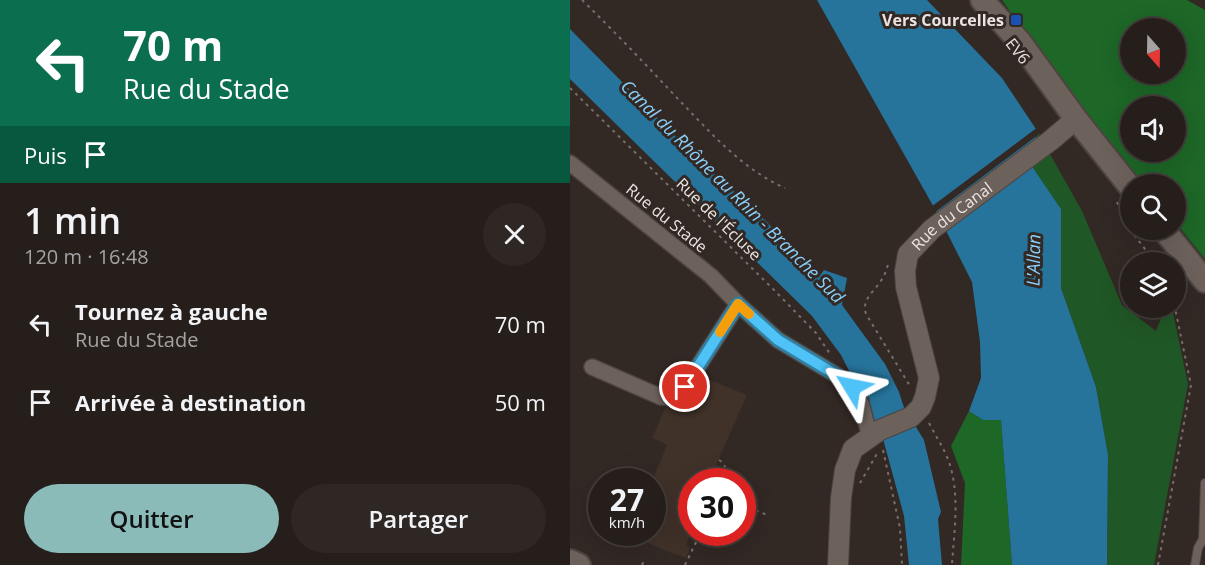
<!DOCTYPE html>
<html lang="fr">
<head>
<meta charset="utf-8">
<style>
  body { margin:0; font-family:"Open Sans",sans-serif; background:#2e2724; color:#f1f3f6; height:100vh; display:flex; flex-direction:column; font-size:22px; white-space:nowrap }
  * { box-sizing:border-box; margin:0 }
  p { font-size:20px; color:#a4a2a3 }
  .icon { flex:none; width:33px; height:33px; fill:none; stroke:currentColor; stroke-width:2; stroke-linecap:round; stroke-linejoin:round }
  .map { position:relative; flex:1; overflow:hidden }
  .drawer { display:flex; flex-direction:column; background:#261e1b; width:570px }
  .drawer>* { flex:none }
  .guide { background:#0b6e4f; color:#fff; overflow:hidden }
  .needle { width:39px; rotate:160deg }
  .fabs { position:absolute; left:550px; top:18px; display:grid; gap:12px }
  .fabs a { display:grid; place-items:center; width:66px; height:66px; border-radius:50%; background:#261e1b; box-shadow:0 6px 24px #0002,0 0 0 2px #423c3a; font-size:30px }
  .speed { position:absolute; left:18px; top:468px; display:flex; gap:12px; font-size:30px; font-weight:700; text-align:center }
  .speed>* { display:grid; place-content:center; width:78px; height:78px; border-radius:50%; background:#261e1b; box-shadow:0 6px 24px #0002,0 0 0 2px #423c3a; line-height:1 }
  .speed small { font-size:15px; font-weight:400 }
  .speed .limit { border:9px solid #d22; background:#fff; color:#111 }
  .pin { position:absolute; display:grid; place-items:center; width:51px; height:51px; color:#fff; margin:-26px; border:3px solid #fff; border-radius:50%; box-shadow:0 2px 6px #0007 }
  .me { position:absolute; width:66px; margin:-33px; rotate:305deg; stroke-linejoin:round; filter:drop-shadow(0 0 4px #0008) }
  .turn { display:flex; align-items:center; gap:21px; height:126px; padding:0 24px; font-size:27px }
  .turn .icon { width:78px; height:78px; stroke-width:2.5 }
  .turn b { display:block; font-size:42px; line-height:51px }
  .then { display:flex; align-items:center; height:57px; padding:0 24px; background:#0003; gap:12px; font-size:22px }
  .round { display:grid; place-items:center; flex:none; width:63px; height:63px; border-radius:32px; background:#2e2724 }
  .overview { display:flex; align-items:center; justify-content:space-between; height:102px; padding:0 24px }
  h1 { font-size:36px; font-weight:600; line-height:45px }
  .button { display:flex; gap:12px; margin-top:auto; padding:12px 24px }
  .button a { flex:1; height:69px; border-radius:36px; background:#8bbbb9; color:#111; font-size:24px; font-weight:600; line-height:69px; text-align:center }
  .button a+a { background:#2e2724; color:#f1f3f6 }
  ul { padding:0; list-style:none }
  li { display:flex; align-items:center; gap:18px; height:78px; padding:0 24px }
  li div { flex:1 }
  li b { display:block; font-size:22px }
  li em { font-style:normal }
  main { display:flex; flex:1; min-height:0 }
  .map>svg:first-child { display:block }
</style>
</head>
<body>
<main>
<section class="drawer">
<div class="guide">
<div class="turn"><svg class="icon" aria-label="left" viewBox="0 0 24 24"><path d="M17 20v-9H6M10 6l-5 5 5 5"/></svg><div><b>70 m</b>Rue du Stade</div></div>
<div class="then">Puis<svg class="icon" aria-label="arrive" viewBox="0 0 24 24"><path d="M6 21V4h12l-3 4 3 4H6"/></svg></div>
</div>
<div class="overview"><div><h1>1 min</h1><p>120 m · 16:48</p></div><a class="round"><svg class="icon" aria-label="close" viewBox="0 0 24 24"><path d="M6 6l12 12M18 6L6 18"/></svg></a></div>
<ul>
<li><svg class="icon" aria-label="left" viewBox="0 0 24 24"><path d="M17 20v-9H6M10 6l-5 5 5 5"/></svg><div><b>Tournez à gauche</b><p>Rue du Stade</p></div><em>70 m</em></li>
<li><svg class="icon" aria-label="arrive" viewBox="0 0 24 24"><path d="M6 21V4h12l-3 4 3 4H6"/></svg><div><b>Arrivée à destination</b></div><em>50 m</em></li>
</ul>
<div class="button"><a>Quitter</a><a>Partager</a></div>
</section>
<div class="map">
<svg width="635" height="565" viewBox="0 0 635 565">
  <rect width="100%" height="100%" fill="#322824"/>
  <path fill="#403129" d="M131 371 133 377 177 395 143 472 149 475 147 481 122 482 121 532 116 545 120 548 116 558 91 549 58 533 82 532V481L97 445 82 438 96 406 106 409Z"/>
  <path fill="#205726" d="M466 129 512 211 552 305 586 331 595 308H602L618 384 584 565H537L538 455 526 387 491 288V209L463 169Z"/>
  <g fill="#1d6727" fill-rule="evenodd">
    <path d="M432 0H617L635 10V259L606 223V184H574L500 96ZM561 28H606V74H561ZM561 106H606V152H561Z"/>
    <path d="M399 411 413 420 431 419 442 565H391L395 483 381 446Z"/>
  </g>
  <g fill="#26739b">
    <path d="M247 0H357L432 78 466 129 463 168 491 209V288L526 387 538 455 537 565H442L431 420H413L399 411 411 378 410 342 402 282 366 211Z"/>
    <path d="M0 29 120 151 197 222 248 278 254 270 277 278 272 305 315 364 329 392 339 423 346 427 354 440 371 512 368 519 372 565H339L334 516 312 435 271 355 242 316 0 79Z"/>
  </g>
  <path fill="#322824" d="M468 127V135L364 213 361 207Z"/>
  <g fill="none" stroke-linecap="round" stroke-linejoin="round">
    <g stroke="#4c4440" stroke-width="10">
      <path id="service" d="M625 565 628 548 633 539 635 483"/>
    </g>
    <g stroke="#4c4440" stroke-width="18">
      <g id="minor">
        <path d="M0 163 141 276 168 304 208 340 268 376 282 387 291 403 300 437"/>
        <path d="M22 367 91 397 103 398 115 387 168 304"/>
      </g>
    </g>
    <g stroke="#4c4440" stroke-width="22">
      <g id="tertiary">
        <path id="s1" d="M268 565 271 498 275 470 283 449 310 430 341 417 351 407 355 397 359 378 336 287 335 271 338 254 362 229 480 141 506 119"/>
      </g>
    </g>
    <g stroke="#4c4440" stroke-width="26">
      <g id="secondary">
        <path d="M412 0 450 42 506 119 561 188"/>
        <path d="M594 230 635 281"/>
        <path d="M0 561 9 565"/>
      </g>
    </g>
    <g stroke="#786f6c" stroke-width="2" stroke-dasharray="3 4.5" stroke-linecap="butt">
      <path d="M12 0C45 32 77 66 109 100 141 133 172 169 215 188"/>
      <path d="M0 88 203 289 246 333 260 354"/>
      <path d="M547 202 558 227 585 262"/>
      <path d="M318 265C316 270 315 275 312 279 305 292 291 298 296 314L340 386"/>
      <path d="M359 423C365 435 372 445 377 457 391 490 384 531 382 565"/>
      <path d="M313 450 330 528 332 565"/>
      <path d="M149 460C159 466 154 472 152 482"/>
      <path d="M290 483 308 452"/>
      <path d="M172 504 197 515"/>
      <path d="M72 565 74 561"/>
      <path d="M115 565 131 532"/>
      <path d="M588 565 621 385 605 308"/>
    </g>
    <use href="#service" stroke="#6c615b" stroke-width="8"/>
    <use href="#minor" stroke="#6c615b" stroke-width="15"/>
    <use href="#tertiary" stroke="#6c615b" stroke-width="20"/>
    <use href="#secondary" stroke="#6c615b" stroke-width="22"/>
  </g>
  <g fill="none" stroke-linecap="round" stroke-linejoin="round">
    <g stroke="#337fa1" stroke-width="15">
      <path id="route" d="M115 387 168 304 208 340 268 376 282 387"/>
    </g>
    <use href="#route" stroke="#4fc3f7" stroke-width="10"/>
    <path stroke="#f59e0b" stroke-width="10" d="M150 332 168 304 179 314"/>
  </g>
  <rect fill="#1a4fb4" stroke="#322824" stroke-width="2" x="440" y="14" width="12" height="12" rx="3"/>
  <g text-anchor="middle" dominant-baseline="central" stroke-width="6" stroke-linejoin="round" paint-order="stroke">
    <g font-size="16" font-weight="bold" fill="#ebe4e1" stroke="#322824" text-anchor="end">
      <text x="434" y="20">Vers Courcelles</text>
    </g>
    <g font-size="16" fill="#ebe4e1" stroke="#322824">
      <text transform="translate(448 51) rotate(52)">EV6</text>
      <text stroke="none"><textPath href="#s1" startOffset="414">Rue du Canal</textPath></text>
      <text transform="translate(97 218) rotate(39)">Rue du Stade</text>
      <text transform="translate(149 219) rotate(44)">Rue de l'Écluse</text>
    </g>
    <g font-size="18" font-style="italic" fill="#8acff9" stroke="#322824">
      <text transform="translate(163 191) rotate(45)">Canal du Rhône au Rhin - Branche Sud</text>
      <text transform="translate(463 260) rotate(-89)">L'Allan</text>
    </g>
  </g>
</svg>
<div class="fabs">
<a><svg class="needle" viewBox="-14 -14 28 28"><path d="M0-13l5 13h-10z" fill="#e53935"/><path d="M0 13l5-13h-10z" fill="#a4a2a3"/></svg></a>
<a><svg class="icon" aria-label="sound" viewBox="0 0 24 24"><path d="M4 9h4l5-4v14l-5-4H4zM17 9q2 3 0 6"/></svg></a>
<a><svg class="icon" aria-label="search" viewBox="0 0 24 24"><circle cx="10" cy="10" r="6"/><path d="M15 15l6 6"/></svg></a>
<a><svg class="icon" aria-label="layers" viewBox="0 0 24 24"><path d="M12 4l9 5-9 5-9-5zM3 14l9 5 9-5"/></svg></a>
</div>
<div class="speed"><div>27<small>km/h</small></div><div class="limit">30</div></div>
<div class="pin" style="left:115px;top:387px;background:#d93025"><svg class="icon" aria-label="arrive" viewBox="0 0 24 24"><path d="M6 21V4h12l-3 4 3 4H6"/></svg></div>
<svg class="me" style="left:282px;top:387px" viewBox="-20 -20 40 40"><path d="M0-17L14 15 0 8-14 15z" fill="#4fc3f7" stroke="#fff" stroke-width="4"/></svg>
</div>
</main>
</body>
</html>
